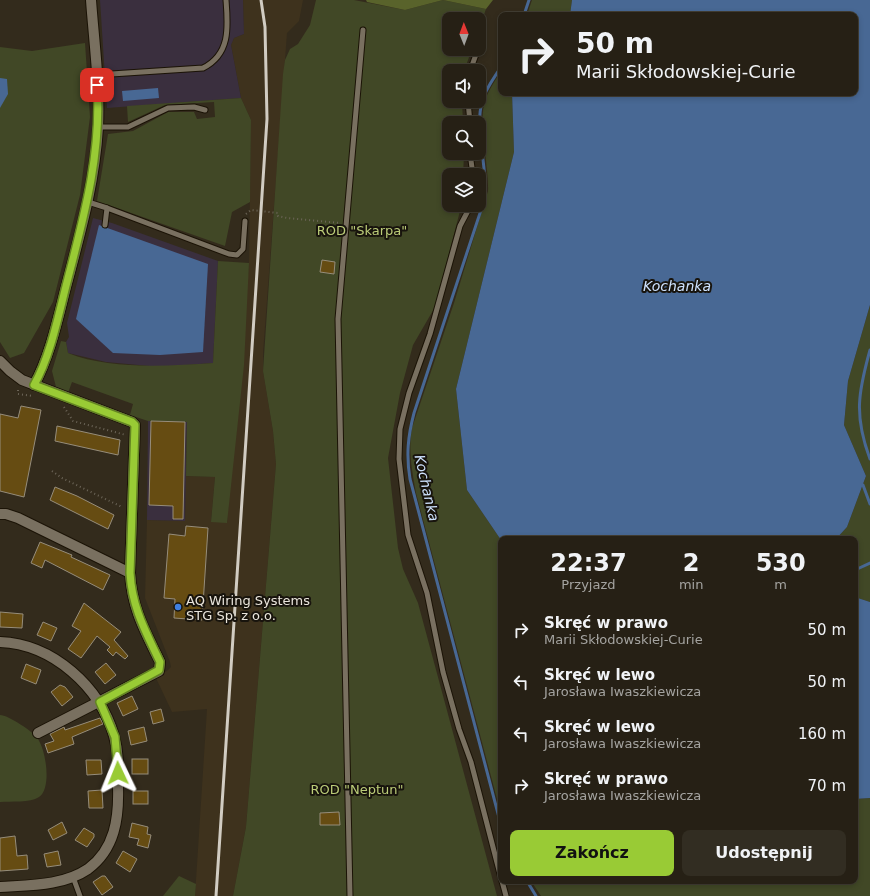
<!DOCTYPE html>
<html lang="pl">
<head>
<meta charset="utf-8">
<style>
  body { margin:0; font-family:"DejaVu Sans",sans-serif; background:#322d22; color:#f1f3f6; height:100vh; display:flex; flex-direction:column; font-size:15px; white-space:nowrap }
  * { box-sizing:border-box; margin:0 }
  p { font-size:13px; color:#a4a3a0 }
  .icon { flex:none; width:22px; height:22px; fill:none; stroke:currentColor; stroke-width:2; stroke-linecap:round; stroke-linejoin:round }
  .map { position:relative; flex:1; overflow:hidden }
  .panel { position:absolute; left:498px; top:536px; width:360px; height:348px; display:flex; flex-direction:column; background:#262015; border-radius:8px; box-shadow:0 2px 6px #0003,0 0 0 1px #423e34 }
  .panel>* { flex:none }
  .top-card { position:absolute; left:498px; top:12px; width:360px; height:84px; border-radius:8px; box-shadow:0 2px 6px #0003,0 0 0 1px #423e34; background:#262015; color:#f1f3f6; overflow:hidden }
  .needle { width:26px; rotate:359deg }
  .controls { position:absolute; left:442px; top:12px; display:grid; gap:8px }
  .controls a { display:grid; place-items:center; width:44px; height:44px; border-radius:8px; background:#262015; box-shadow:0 2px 6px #0003,0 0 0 1px #423e34; font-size:20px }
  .pin { position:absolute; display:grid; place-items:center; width:34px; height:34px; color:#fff; margin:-17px; border-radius:8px; box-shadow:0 2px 6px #0006 }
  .me { position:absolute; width:44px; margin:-22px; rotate:358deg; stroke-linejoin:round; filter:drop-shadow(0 0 3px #0008) }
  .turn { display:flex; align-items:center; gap:14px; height:84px; padding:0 12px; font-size:18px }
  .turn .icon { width:52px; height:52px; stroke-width:2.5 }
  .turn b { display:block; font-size:28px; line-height:34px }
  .eta { display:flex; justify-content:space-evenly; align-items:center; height:68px; text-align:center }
  .eta b { font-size:24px; font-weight:800; line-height:28px }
  .action { display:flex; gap:8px; margin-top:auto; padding:8px 12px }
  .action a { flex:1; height:46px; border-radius:8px; background:#99cb35; color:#111; font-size:16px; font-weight:800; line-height:46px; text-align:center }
  .action a+a { background:#322d22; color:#f1f3f6 }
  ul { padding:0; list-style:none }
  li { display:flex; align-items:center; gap:12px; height:52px; padding:0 12px }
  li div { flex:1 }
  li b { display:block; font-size:15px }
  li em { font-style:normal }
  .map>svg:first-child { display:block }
</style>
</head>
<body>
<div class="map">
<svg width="870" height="896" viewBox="0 0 870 896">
  <rect width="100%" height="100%" fill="#332b1c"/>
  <path fill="#3e321d" d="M243 0H303L299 21 287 33 263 353V371L273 431 276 464 246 827 233 896H195L207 709 172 712 155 676 167 671 171 667 170 662 145 598 147 520 185 521 186 476 215 477 211 521 227 522 249 263 251 120 241 98 231 45 234 38 244 34Z"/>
  <g fill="#3a2f3e">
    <path d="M100 0H243L244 34 234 38 231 45 241 98 107 108Z"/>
    <path d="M93 218 112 223 218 261 213 363 160 367 106 362 68 353 66 342 69 337 67 323Z"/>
    <path d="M148 421H187L185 521 147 520Z"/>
  </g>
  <g fill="#414826">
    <path d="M316 0H354L405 10 443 0 486 9 479 28V19H449V49H472L464 71H449V101H462L463 123H449V153H464V155L463 175H449V205H461L460 211 435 307 413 345 400 393 388 458 398 548 403 569 418 603 497 896H233L246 827 276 464 273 431 263 371 283 74 285 60 290 49 298 44 310 25Z"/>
    <path d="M532 0H572L570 15H527Z"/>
    <path d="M85 43 90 117 80 195 53 302 24 353 10 358 0 342V47L32 51Z"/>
    <path d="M501 71V93H512L514 152 456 389 467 490 501 540V814L416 493C412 470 408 451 412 428L454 303 488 191C489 167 478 121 485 101 488 91 495 81 501 71Z"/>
    <path d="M241 98 251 120 250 202 232 212 225 246 97 201 108 134 133 131 168 112H194L197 119 215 117 214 102 165 105 128 122 127 106Z"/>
    <path d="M218 261 249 263 244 365 227 523 211 522 215 477 186 476 187 422 148 421 130 415 133 404 72 382 68 393 56 387 52 371 61 341 66 342 68 353C110 370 168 366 213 363Z"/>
    <path d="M870 305V602L855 597V539H836L847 527 866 476 844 425 848 381Z"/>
    <path d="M0 715C8 715 34 732 38 739 46 751 52 788 39 797 30 803 11 801 0 802Z"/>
    <path d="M870 798V896H541L531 881H855V799Z"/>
    <path d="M179 876 196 884 195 896H163Z"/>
  </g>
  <path fill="#59632b" d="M366 0H493L486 9 443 0 405 10 367 2Z"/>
  <g fill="#486894">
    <path d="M572 0H870V305L848 381 844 425 866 476 847 527 836 539H501V540L467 490 456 389 514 152 512 93H855V15H570Z"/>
    <path d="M0 78 7 79 8 94 0 108Z"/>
    <path d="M158 88 159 98 123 101 122 91Z"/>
    <path d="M99 225 208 264 203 352 160 355 113 353 76 319Z"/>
    <path d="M855 597 870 602V798L855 799Z"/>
  </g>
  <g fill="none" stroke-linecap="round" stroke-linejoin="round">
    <g stroke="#486894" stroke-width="3">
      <path d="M524 15 529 0"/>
      <path d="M501 67C494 78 485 89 482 102 474 131 489 169 484 201L414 413C408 436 406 455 410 479L501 825"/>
      <path d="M870 350C858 393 854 416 870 459"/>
      <path d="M863 485 870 504"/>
      <path d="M855 570 870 563"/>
      <path d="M527 881 536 896"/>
    </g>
  </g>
  <g fill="#664c12" stroke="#968d7b">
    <path d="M322 260 335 262 334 274 320 272Z"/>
    <path d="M21 406 41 410 24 497 0 491V414L18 418Z"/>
    <path d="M151 421 185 422 183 519H173V506L149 505Z"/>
    <path d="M57 426 120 440 118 455 55 441Z"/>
    <path d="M55 487 77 496 114 515 108 529 50 500Z"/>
    <path d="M186 526 208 528 202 620 174 618 175 599 164 598 169 534 185 536Z"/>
    <path d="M40 542 72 555 71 557 110 575 103 590 45 560 42 568 31 563Z"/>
    <path d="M84 603 121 632 114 640 128 656 125 659 116 652 113 656 107 650 110 647 97 636 81 658 68 649 81 631 72 626Z"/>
    <path d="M0 612 23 614 22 628 0 627Z"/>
    <path d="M43 622 57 628 51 641 37 635Z"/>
    <path d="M106 663 116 675 105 684 95 672Z"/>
    <path d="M26 664 41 670 36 684 21 678Z"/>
    <path d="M60 685 65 687 73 697 62 706 51 692Z"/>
    <path d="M132 696 138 709 123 716 117 703Z"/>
    <path d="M161 709 164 721 153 724 150 712Z"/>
    <path d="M100 718 103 724 72 737 74 744 48 753 45 744 54 741 50 734 64 727 65 730Z"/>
    <path d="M144 727 147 741 131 745 128 731Z"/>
    <rect x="132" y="759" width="16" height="15"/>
    <path d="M86 760H101L102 774 87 775Z"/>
    <path d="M102 790 103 808H89L88 791Z"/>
    <rect x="133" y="791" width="15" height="13"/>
    <path d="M339 812 340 825H320V813Z"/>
    <path d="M62 822 67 833 53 840 48 830Z"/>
    <path d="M132 823 148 827 147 834 151 835 148 848 137 845 139 839 129 837Z"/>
    <path d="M84 828 94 834V837L87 847 75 840Z"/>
    <path d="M15 836 17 856 27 855 28 869 0 871V838Z"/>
    <path d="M58 851 61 865 47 867 44 854Z"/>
    <path d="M123 851 137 859 130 872 116 863Z"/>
    <path d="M102 876H105L113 887 102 895 93 882Z"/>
  </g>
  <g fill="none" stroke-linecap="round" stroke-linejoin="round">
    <g stroke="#1b1306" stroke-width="7">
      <g id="service">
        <path d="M479 47 483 37"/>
        <path d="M470 71 478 49"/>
        <path d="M96 75 203 68C231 54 228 26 226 0"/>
        <path d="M468 101 470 123"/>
        <path d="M98 127H128L168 108 194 107 205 110"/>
        <path d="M470 153 473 175"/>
        <path d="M88 202 107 208 105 225"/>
        <path d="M471 205 460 226 430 334 409 393 400 429 399 459 408 535 427 593 443 672 459 729 471 762 501 878"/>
        <path d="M107 208 229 254 237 255 243 249 245 221"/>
        <path d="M73 877 80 896"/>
        <path d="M502 881 506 896"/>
        <path d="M350 896 338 319 363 30"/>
      </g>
    </g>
    <g stroke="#1b1306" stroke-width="12">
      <g id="minor">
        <path d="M0 361 10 371 22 380 132 422 135 425 130 573C132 609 145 631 160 662L159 671 38 733"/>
        <path d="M34 385C50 356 58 318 66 287 80 234 95 182 98 127 100 85 94 42 91 0"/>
        <path d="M0 514H6L18 518 130 573"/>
        <path d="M0 642C53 644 100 687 114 736 119 753 118 770 118 787 119 818 115 849 88 869 63 886 29 885 0 887"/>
      </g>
    </g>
    <g stroke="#6c6558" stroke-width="2" stroke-dasharray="1 3" stroke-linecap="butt">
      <path d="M246 214 251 210 278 213V216L287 218 340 223"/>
      <path d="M18 390V394L33 396"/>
      <path d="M64 407 73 421 126 435"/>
      <path d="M52 471 62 478 122 507"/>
    </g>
    <use href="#service" stroke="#797060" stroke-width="5"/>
    <use href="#minor" stroke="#797060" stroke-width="10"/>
    <path stroke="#d1ccc2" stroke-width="3" d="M216 896 267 119 265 27 261 0"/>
  </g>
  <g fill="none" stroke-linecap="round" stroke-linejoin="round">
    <g stroke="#638422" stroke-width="10">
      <path id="route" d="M97 85C102 154 83 220 66 286 58 317 50 357 34 385L132 422 135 425 130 573C132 608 146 632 160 662L159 670 100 702 115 737 118 773"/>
    </g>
    <use href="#route" stroke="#99cb35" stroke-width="7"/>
  </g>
  <circle fill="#3f7fe0" stroke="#18140d" stroke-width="1.5" cx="178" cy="607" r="4"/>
  <g text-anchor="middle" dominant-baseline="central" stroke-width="4" stroke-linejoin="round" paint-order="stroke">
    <g font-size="13" fill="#bbcc78" stroke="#18140d">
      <text x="362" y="230">ROD "Skarpa"</text>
      <text x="357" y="789">ROD "Neptun"</text>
    </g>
    <g font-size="13" fill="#eae5dc" stroke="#18140d" text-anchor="start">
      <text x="186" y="600">AQ Wiring Systems<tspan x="186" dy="15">STG Sp. z o.o.</tspan></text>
    </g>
    <g font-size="14" font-style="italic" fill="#cee2fe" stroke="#18140d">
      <text x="677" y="286">Kochanka</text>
      <text transform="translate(427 488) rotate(77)">Kochanka</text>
    </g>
  </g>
</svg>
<div class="controls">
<a><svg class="needle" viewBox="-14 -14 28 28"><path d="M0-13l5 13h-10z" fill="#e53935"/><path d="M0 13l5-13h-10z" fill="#a4a3a0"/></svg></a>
<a><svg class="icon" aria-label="sound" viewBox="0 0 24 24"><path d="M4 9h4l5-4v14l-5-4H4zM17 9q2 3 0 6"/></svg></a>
<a><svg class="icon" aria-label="search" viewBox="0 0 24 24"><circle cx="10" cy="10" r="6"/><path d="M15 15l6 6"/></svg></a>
<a><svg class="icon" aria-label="layers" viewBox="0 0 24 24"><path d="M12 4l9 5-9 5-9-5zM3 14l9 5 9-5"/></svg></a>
</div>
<div class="pin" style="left:97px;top:85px;background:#d93025"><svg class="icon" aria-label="arrive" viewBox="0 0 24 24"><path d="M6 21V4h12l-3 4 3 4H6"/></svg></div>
<svg class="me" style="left:118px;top:773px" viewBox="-20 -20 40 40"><path d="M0-17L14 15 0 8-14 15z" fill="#99cb35" stroke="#fff" stroke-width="4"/></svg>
<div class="top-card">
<div class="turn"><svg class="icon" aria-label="right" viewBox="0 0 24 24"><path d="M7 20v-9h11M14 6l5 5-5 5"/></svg><div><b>50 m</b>Marii Skłodowskiej-Curie</div></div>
</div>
<section class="panel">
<div class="eta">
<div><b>22:37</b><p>Przyjazd</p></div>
<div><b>2</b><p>min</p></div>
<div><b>530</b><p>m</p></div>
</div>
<ul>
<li><svg class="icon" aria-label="right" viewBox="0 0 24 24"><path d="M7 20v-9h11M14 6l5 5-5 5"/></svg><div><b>Skręć w prawo</b><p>Marii Skłodowskiej-Curie</p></div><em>50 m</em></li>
<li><svg class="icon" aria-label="left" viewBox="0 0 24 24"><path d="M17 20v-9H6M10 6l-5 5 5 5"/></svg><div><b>Skręć w lewo</b><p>Jarosława Iwaszkiewicza</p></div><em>50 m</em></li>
<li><svg class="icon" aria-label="left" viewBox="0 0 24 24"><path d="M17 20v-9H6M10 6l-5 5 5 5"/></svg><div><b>Skręć w lewo</b><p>Jarosława Iwaszkiewicza</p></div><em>160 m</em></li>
<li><svg class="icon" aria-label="right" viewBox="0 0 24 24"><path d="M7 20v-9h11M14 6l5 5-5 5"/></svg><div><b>Skręć w prawo</b><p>Jarosława Iwaszkiewicza</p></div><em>70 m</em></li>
</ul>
<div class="action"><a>Zakończ</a><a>Udostępnij</a></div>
</section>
</div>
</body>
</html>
